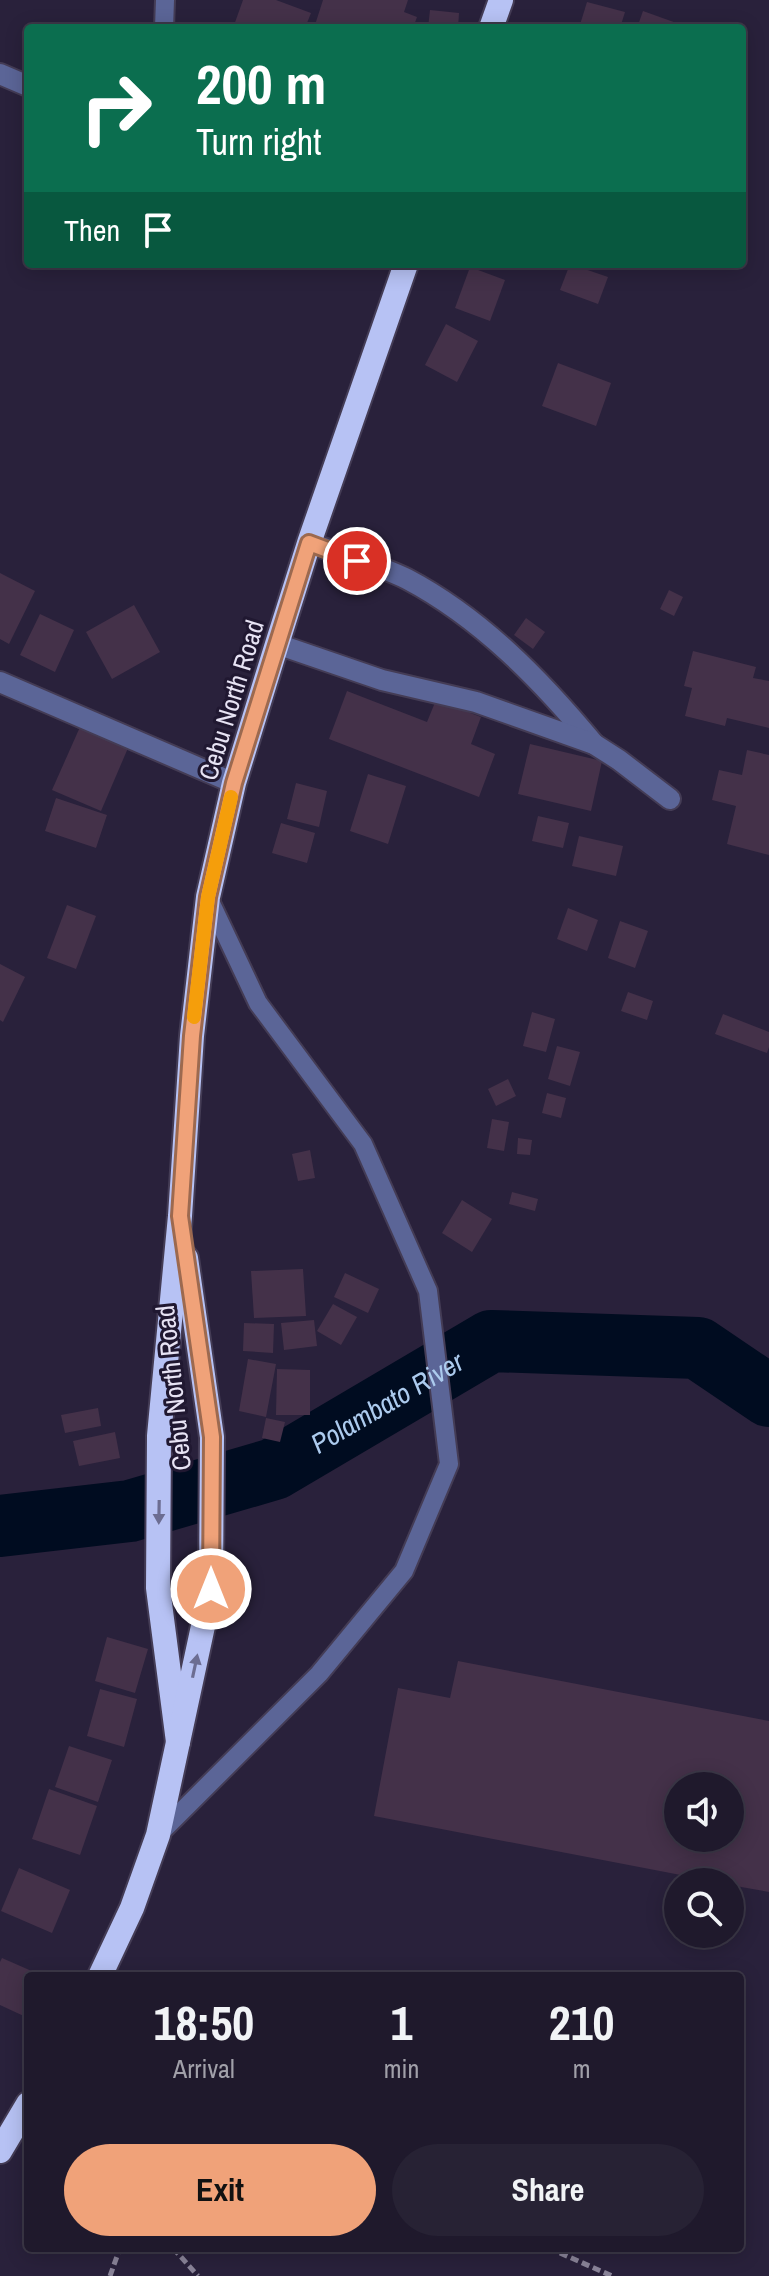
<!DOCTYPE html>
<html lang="en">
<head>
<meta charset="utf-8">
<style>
  body { margin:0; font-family:"Archivo Narrow",sans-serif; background:#272234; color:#f1f3f6; height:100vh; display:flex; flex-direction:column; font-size:30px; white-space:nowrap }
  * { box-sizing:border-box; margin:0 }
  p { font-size:26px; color:#a1a0a9 }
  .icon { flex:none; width:44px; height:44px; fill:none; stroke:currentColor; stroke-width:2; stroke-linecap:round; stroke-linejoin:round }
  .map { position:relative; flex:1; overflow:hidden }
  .drawer { position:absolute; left:24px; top:1972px; width:720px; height:280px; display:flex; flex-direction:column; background:#1f192c; border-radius:8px; box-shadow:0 4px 20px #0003,0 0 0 2px #3c3848 }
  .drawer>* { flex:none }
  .guide { position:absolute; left:24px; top:24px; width:722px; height:244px; border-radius:8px; box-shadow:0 4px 20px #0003,0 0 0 2px #3c3848; background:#0b6e4f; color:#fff; overflow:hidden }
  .tools { position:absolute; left:664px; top:1772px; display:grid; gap:16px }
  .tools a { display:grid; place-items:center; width:80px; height:80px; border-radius:50%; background:#1f192c; box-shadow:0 4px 20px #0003,0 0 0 2px #3c3848; font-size:40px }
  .pin { position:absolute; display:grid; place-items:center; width:68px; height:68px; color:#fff; margin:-34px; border:4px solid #fff; border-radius:50%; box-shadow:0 2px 8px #0007 }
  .me { position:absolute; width:88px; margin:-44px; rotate:0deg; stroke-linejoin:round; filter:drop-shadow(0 0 6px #0008) }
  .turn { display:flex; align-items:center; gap:28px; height:168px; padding:0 40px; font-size:36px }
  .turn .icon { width:104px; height:104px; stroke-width:2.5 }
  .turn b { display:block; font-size:56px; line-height:68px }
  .then { display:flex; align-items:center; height:76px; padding:0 40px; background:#0003; gap:16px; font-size:30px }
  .eta { display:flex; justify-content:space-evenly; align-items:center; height:136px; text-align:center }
  .eta b { font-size:48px; font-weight:800; line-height:56px }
  .button { display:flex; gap:16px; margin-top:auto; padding:16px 40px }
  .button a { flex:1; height:92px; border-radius:48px; background:#f0a279; color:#111; font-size:32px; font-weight:800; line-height:92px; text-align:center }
  .button a+a { background:#272234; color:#f1f3f6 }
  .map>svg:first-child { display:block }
</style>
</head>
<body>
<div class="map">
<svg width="769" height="2276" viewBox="0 0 769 2276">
  <rect width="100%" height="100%" fill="#29213b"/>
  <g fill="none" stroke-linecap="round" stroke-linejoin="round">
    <path stroke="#000c20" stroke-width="62" id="s1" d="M0 1526 130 1511 274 1469 491 1341 698 1348 769 1396"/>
  </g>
  <g fill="#443149" fill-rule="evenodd">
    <path d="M243 0H276L311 13 305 28H233Z"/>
    <path d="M323 0H408L404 12 417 17 413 28H314Z"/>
    <path d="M587 2 625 12 620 28H579Z"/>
    <path d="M430 10 459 13 458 28H428Z"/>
    <path d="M643 11 682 25 681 28H637Z"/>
    <path d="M570 264 608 277 598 304 560 290Z"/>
    <path d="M470 267 505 280 490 321 455 308Z"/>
    <path d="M446 324 478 341 457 382 425 365Z"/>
    <path d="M558 363 611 383 596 426 542 406Z"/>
    <path d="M0 573 35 591 9 644 0 639Z"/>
    <path d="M669 590 683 597 674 616 660 609Z"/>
    <path d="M134 605 160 652 112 679 86 632Z"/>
    <path d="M40 614 74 630 55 672 20 655Z"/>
    <path d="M526 618 545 632 533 649 514 635Z"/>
    <path d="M693 651 756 667 753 678 769 681V728L727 718 725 726 685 716 692 688 684 686Z"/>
    <path d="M347 691 427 722 436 700 481 717 471 744 495 754 479 797 329 739Z"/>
    <path d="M80 727 128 748 101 811 52 790Z"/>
    <path d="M530 744 602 761 591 811 518 794Z"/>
    <path d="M747 750 769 755V855L727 844 736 806 712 800 719 770 742 775Z"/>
    <path d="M368 774 406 786 388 844 350 831Z"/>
    <path d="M296 783 327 791 319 827 287 819Z"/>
    <path d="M56 798 107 815 96 848 45 831Z"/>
    <path d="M538 816 569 823 563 848 532 841Z"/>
    <path d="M281 823 315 833 307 863 272 853Z"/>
    <path d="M579 836 623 846 616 876 572 866Z"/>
    <path d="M67 905 96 916 76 969 47 958Z"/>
    <path d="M568 908 598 920 587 951 557 939Z"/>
    <path d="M620 921 648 931 635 968 608 958Z"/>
    <path d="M0 964 25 977 3 1022 0 1020Z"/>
    <path d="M628 992 653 1001 647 1020 621 1011Z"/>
    <path d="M532 1012 555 1019 546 1052 523 1046Z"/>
    <path d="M723 1014 769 1032V1047L767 1053 715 1034Z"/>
    <path d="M557 1046 580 1052 570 1086 548 1079Z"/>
    <path d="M508 1079 516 1096 496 1106 488 1089Z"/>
    <path d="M547 1093 566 1098 561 1118 542 1113Z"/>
    <path d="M492 1119 509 1122 504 1151 487 1148Z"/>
    <path d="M518 1138 532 1140 530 1155 517 1154Z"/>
    <path d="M310 1150 315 1178 298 1181 292 1154Z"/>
    <path d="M512 1192 538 1199 535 1211 509 1204Z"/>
    <path d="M462 1200 492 1219 472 1252 442 1233Z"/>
    <path d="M303 1269 306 1316 254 1318 251 1271Z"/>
    <path d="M345 1273 379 1289 368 1313 334 1297Z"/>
    <path d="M333 1304 357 1317 341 1345 317 1331Z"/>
    <path d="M314 1320 317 1346 284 1350 281 1323Z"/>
    <path d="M244 1323 274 1324 273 1353 243 1351Z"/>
    <path d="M248 1359 276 1364 266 1417 239 1411Z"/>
    <path d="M277 1369 310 1370V1415H276Z"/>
    <path d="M98 1408 101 1426 65 1433 61 1415Z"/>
    <path d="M266 1418 285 1422 280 1442 262 1438Z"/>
    <path d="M115 1432 120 1458 79 1466 73 1441Z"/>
    <path d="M107 1637 148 1649 135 1693 95 1681Z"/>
    <path d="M458 1661 769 1721V1892L730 1885V1882H717L374 1816 398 1688 450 1698ZM678 1786H730V1838H678Z"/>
    <path d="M100 1689 137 1699 124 1747 87 1736Z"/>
    <path d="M69 1746 112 1760 98 1802 55 1787Z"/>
    <path d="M49 1789 97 1806 80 1855 32 1839Z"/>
    <path d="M19 1868 70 1890 52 1933 1 1911Z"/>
    <path d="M2 1958 43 1976H28V2018L0 2005V1962Z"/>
  </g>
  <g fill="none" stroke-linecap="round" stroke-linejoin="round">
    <g stroke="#443c55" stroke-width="22">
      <g id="lane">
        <path d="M164 28 165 0"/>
        <path d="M158 1835 319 1674 404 1571 449 1464 428 1291 363 1144 258 1003 208 897"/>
      </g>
    </g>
    <g stroke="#443c55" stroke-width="24">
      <g id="street">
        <path d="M0 74 28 86"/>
        <path d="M309 543C339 554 379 565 407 579 481 618 541 680 594 744"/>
        <path d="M277 644 382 680 476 702 594 744 619 760 670 799"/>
        <path d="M0 682 234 783"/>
      </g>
    </g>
    <g stroke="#443c55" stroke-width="28">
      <g id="highway">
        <path d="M491 28 501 0"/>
        <path d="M178 1742 158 1588 159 1436 180 1216 192 1036 208 897 234 783 277 644 309 543 406 264"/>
        <path d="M100 1976 132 1908 158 1835 211 1589 212 1437 186 1258"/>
        <path d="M0 2151 28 2104"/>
      </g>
    </g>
    <g stroke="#8a8499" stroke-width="5" stroke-dasharray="8 4" stroke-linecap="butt">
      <path d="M173 2248 198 2276"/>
      <path d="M549 2248 612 2276"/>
      <path d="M110 2276 120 2248"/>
    </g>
    <use href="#lane" stroke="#5b6597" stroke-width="18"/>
    <use href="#street" stroke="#5b6597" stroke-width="20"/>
    <use href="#highway" stroke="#b7c2f4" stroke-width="24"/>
  </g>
  <defs><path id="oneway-solid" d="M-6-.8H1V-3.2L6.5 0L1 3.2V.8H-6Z" transform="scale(2)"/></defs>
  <g fill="#6c6d92">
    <use href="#oneway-solid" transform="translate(159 1512) rotate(91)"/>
    <use href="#oneway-solid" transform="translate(195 1666) rotate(-78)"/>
  </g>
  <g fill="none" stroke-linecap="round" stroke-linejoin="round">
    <g stroke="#9c694f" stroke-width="20">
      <path id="route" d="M211 1589 212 1437 180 1216 192 1036 208 897 234 783 309 543 357 561"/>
    </g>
    <use href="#route" stroke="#f0a279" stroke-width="14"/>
    <path stroke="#f59e0b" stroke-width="14" d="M194 1017 208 897 231 797"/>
  </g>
  <g text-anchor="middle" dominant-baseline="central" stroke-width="6" stroke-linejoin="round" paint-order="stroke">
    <g font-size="26" fill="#e7e3f4" stroke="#201831">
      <text transform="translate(231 700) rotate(-73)">Cebu North Road</text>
      <text transform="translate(173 1388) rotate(-96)">Cebu North Road</text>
    </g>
    <g font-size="28" font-style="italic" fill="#accbee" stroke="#201831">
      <text stroke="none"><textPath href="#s1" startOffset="412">Polambato River</textPath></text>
    </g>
  </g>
</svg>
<div class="tools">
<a><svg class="icon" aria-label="sound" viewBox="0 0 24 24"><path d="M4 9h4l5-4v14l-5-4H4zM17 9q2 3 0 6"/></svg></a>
<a><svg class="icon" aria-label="search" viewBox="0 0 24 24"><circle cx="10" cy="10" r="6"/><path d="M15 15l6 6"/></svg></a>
</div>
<div class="pin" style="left:357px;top:561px;background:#d93025"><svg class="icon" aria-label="arrive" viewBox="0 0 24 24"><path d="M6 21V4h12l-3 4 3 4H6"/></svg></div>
<svg class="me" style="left:211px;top:1589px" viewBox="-20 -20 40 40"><circle r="17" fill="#f0a279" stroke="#fff" stroke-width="3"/><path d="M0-11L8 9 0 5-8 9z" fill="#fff"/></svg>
<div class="guide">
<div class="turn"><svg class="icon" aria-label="right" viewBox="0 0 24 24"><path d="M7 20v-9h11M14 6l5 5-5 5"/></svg><div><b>200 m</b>Turn right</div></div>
<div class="then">Then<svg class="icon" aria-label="arrive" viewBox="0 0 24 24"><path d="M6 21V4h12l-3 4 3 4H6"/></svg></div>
</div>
<section class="drawer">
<div class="eta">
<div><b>18:50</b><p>Arrival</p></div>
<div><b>1</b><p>min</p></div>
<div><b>210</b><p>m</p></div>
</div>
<div class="button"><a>Exit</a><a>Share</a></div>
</section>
</div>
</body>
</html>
